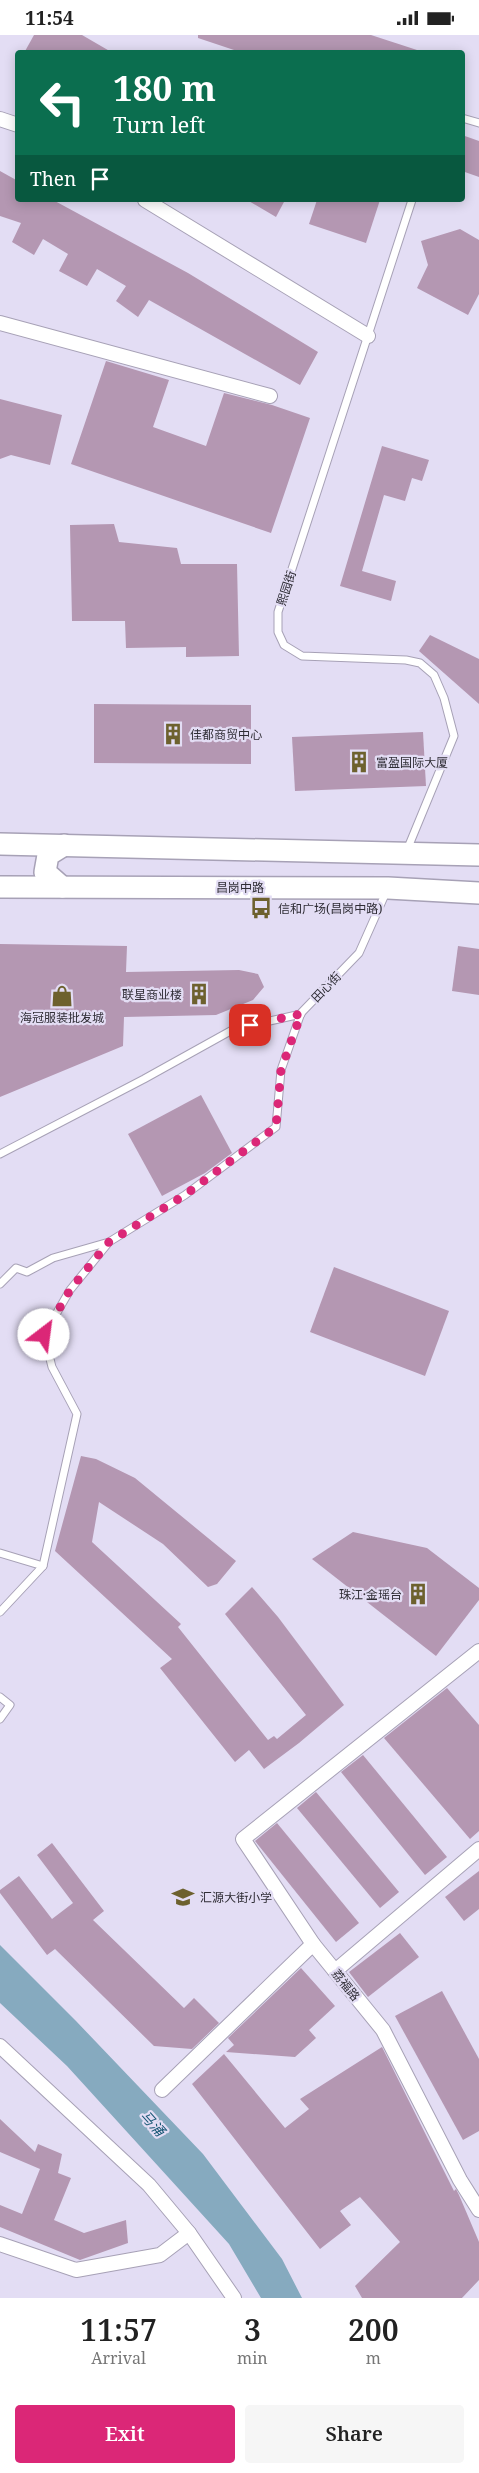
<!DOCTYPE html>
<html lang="en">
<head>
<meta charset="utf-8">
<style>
  body { margin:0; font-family:"Noto Serif","Noto Sans SC",serif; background:#f6f6f6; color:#222; height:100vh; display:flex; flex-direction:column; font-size:19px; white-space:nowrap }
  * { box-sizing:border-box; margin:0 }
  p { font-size:16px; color:#767676 }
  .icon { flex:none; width:28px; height:28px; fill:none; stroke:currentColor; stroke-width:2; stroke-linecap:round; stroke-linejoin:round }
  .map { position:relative; height:2263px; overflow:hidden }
  .panel { display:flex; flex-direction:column; background:#fff; flex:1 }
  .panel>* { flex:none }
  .hud { position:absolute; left:15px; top:15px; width:450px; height:152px; border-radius:5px; box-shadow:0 2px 12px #0003; background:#0b6e4f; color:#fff; overflow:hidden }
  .pin { position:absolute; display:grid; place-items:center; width:42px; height:42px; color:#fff; margin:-21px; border-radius:10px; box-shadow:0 2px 8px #0006 }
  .me { position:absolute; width:55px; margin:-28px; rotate:30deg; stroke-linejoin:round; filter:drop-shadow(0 0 4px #0008) }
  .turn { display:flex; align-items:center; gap:18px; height:105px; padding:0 15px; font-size:22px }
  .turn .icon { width:65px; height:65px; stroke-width:2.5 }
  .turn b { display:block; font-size:35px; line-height:42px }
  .then { display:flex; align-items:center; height:48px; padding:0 15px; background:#0003; gap:10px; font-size:19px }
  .eta { display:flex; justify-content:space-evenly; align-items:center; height:85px; text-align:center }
  .eta b { font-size:30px; font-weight:600; line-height:35px }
  .action { display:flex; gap:10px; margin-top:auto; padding:10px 15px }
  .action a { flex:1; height:58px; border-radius:5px; background:#db2777; color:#fff; font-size:20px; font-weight:600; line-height:58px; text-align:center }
  .action a+a { background:#f6f6f6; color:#222 }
  .status { display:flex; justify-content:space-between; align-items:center; height:35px; padding:0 25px; background:#fff; direction:ltr }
  .status svg { height:14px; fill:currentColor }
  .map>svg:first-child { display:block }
</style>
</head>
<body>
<div class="status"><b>11:54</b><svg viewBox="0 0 49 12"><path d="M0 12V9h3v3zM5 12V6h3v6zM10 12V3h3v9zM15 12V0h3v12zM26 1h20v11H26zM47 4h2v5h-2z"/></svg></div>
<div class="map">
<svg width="479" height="2263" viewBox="0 0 479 2263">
  <rect width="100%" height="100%" fill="#e3ddf4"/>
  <path fill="#86aabf" d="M0 1910 76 1986 203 2119 282 2224 302 2263H261L229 2209 67 2031 0 1968Z"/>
  <g fill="#b497b2">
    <path d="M34 0H82L113 18H24Z"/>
    <path d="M198 0H371L417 15 416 18H243L198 3Z"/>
    <path d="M462 100 479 106V142L462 136Z"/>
    <path d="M0 136 18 146V165H53L188 238 318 317 300 350 149 265 138 282 116 266 126 251 97 234 87 251 59 236 68 219 43 204 34 220 12 207 21 188 0 181Z"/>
    <path d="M247 165H285L276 182Z"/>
    <path d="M317 165H380L366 208 309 189Z"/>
    <path d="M460 194 479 205V259L468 280 417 253 428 230 421 206Z"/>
    <path d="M106 326 169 345 153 392 206 411 224 358 272 370 310 383 271 498 71 429Z"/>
    <path d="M0 364 62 380 50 430 11 420 0 424Z"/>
    <path d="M382 411 429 425 422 446 412 443 405 466 384 460 362 536 396 546 391 566 340 551Z"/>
    <path d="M114 489 119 507 177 513 181 529H237L239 621 186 622V612L126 613 125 586H72L70 490Z"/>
    <path d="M430 600 479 624V669L419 616Z"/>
    <path d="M94 669 251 670V729L94 728Z"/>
    <path d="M423 697 426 751 295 756 292 702Z"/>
    <path d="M0 909 127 911 126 937 239 935 258 939 264 952 253 965 216 980 124 982 123 1011 0 1062Z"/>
    <path d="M458 911 479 914V960L452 956Z"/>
    <path d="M201 1060 232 1118 205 1138 162 1161 128 1099Z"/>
    <path d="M334 1232 449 1276 425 1341 310 1297Z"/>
    <path d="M81 1421 96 1424 135 1443 236 1526 217 1549 208 1552 163 1509 99 1467 92 1507 181 1589 178 1592 268 1705 274 1701 277 1704 306 1680 225 1579 252 1552 278 1582 344 1670 299 1708 264 1734 249 1715 235 1727 160 1633 172 1624 55 1516Z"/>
    <path d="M353 1497 427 1513 479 1553V1565L436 1621 312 1524Z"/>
    <path d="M447 1653 479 1690V1796L470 1804 384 1703Z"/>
    <path d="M363 1720 447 1822 425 1840 341 1737Z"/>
    <path d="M316 1757 399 1857 380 1873 297 1773Z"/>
    <path d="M277 1788 359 1888 336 1907 255 1806Z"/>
    <path d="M52 1808 104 1876 93 1885 184 1973 194 1963 219 1988 192 2014 154 2011 55 1914 47 1920 0 1858V1855L19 1841 52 1884 73 1868 37 1820Z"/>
    <path d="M479 1836V1874L464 1886 445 1862Z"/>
    <path d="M400 1898 419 1922 368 1962 349 1937Z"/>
    <path d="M301 1933 335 1971 309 1995 316 2003 295 2022 226 2017 234 2010 228 2003Z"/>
    <path d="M442 1956 479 2024V2096L463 2105 395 1981Z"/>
    <path d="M382 2012 454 2156 456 2154 459 2160 479 2207V2245L462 2263H362L355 2251 400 2207 360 2162 340 2176 351 2190 320 2214 192 2049 224 2019 285 2093 309 2074 300 2064Z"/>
    <path d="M0 2084 35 2117 38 2109 62 2119 58 2138 71 2143 54 2185 84 2198 126 2185 128 2208 80 2225 0 2192V2170L22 2179 40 2134 0 2117Z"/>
  </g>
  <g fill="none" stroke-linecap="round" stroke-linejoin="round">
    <g stroke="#a7a1b6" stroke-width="9">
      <g id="lane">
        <path d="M462 83 479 88"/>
        <path d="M407 815 454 701 444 663 434 640 420 628 406 625 302 621 284 610 278 597V577L412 165"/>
        <path d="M0 1119 144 1044 234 994 301 979"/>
        <path d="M0 1249 16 1233 27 1237 53 1223 109 1207"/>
        <path d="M0 1518 43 1531"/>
        <path d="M0 1577 43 1531 77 1379 52 1332 44 1300 70 1255 109 1207 185 1160 276 1092 281 1035 301 978 359 918 387 855"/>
        <path d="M0 1662 10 1670 0 1684"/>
      </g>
    </g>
    <g stroke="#a7a1b6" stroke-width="16">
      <g id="street">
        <path d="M0 84 18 90"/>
        <path d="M145 165 368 301"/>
        <path d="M0 288 270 361"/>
        <path d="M313 1909 243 1804 479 1616"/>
        <path d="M335 1936 479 1814"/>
        <path d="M0 2011 149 2150 189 2198 234 2263"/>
        <path d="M162 2055 313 1909 383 1995 460 2145 479 2175"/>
        <path d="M0 2209 76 2235 160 2220 189 2198"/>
      </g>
    </g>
    <g stroke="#a7a1b6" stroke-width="24">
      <g id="primary">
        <path d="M0 809 479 820"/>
        <path d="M0 852 388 853 479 858"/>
        <path d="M62 852 45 837 48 820 64 810"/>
      </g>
    </g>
    <use href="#lane" stroke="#fff" stroke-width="7"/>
    <use href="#street" stroke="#fff" stroke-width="14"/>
    <use href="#primary" stroke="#fff" stroke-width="21"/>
  </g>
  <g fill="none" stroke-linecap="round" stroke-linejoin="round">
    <path stroke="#db2777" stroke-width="9" stroke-dasharray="0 16.2" d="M44 1300 70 1255 109 1207 185 1160 276 1092 281 1035 301 979 250 990"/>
  </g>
  <defs>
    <g id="building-bare" transform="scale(1.725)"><path d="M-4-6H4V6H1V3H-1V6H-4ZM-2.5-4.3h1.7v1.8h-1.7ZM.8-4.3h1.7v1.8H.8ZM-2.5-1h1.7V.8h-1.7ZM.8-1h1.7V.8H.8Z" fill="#6d612e" stroke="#e3ddf4" stroke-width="2.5" paint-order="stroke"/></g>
    <g id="bus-bare" transform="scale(1.725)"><path d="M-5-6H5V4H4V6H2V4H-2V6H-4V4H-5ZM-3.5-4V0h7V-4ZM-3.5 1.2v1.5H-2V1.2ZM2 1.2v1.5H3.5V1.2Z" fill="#6d612e" stroke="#e3ddf4" stroke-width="2.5" paint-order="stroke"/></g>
    <g id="shop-bare" transform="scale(1.725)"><path d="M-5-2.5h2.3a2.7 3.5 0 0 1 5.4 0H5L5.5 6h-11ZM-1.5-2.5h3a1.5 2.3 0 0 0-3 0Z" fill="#6d612e" stroke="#e3ddf4" stroke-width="2.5" paint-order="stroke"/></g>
    <g id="school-bare" transform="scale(1.725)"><path d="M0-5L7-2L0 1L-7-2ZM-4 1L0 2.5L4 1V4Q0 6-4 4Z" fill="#6d612e" stroke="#e3ddf4" stroke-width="2.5" paint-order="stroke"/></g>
  </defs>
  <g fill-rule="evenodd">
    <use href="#building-bare" x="173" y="699"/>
    <use href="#building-bare" x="359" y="727"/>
    <use href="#bus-bare" x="261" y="873"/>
    <use href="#building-bare" x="199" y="959"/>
    <use href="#shop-bare" x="62" y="961"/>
    <use href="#building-bare" x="418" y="1559"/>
    <use href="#school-bare" x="183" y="1862"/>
  </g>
  <g text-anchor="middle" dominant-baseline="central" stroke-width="4.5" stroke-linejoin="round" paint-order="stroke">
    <g font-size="12" fill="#2f2d35" stroke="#e3ddf4">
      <text transform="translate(286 553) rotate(-72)">熙园街</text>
      <text x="240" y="852">昌岗中路</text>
      <text transform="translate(326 952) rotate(-46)">田心街</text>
      <text transform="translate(346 1950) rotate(51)">荔福路</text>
    </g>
    <g font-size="12" fill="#2f2d35" stroke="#e3ddf4" text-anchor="start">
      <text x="190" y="699">佳都商贸中心</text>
      <text x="376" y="727">富盈国际大厦</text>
      <text x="278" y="873">信和广场(昌岗中路)</text>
      <text x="182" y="959" text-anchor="end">联星商业楼</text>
      <text x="62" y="982" text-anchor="middle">海冠服装批发城</text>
      <text x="402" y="1559" text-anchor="end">珠江·金瑶台</text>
      <text x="200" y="1862">汇源大街小学</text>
    </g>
    <g font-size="14" font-style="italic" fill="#155573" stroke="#e3ddf4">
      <text transform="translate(153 2088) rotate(48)">马涌</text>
    </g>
  </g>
</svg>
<div class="pin" style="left:250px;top:990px;background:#d93025"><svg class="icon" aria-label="arrive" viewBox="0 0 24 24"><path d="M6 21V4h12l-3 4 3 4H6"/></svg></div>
<svg class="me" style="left:44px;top:1300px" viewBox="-20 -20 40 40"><circle r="19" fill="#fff"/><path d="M0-13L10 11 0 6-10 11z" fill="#db2777"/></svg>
<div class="hud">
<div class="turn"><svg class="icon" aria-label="left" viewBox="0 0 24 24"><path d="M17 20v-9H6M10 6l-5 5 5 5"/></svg><div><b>180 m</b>Turn left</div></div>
<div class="then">Then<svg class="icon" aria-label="arrive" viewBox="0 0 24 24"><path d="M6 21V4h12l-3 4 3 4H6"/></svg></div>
</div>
</div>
<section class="panel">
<div class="eta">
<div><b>11:57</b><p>Arrival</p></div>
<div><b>3</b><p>min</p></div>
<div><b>200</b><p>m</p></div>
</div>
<div class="action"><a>Exit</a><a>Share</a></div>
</section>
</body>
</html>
